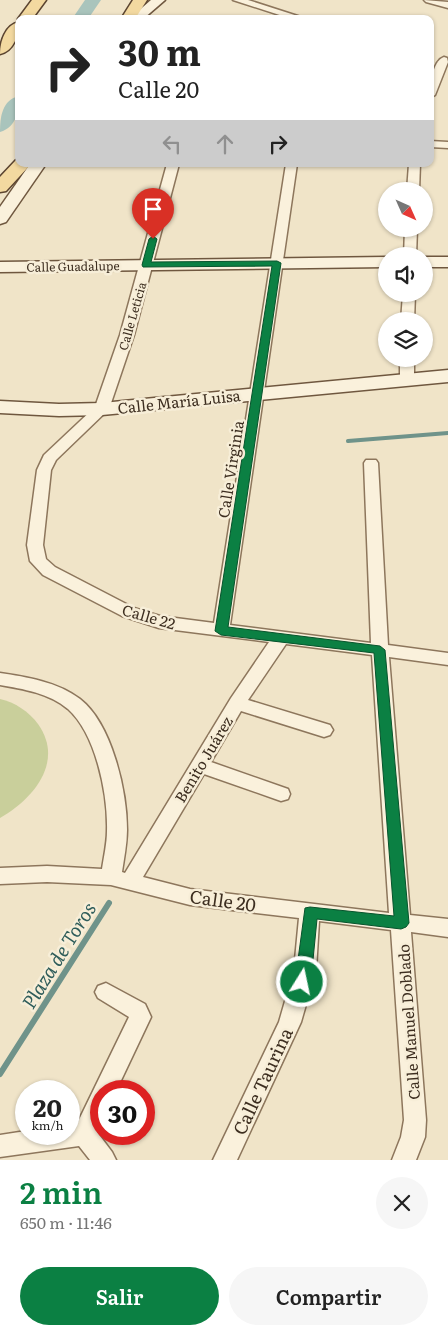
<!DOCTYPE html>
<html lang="es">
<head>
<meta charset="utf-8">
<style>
  body { margin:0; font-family:Literata,serif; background:#f6f6f6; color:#222; height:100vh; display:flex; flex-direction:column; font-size:19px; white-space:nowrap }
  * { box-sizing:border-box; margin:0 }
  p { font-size:16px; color:#767676 }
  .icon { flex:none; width:28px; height:28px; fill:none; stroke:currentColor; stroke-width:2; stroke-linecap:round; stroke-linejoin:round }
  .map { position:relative; height:1160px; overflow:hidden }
  .panel { display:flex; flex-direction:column; background:#fff; flex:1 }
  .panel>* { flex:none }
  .banner { position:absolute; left:15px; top:15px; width:419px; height:152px; border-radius:10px; box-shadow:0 1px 4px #0004; background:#fff; color:#222; overflow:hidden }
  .needle { width:32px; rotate:135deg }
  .buttons { position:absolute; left:378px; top:182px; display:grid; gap:10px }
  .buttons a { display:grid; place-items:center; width:55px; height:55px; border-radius:50%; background:#fff; box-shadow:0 1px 4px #0004; font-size:25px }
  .speed { position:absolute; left:15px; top:1080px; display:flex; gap:10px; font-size:25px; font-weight:700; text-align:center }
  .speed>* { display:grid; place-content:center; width:65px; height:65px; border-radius:50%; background:#fff; box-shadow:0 1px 4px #0004; line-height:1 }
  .speed small { font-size:12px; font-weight:400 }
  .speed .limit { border:8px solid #d22; background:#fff; color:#111 }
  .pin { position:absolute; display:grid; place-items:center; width:42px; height:42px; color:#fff; margin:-51px -21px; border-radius:50% 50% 50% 0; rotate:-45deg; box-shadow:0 0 5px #0007 }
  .pin .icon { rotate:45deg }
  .me { position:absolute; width:55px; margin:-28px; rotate:10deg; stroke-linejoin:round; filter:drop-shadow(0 0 4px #0008) }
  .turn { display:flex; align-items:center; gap:18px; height:105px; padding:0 20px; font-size:22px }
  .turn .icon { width:65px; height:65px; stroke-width:2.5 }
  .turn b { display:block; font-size:35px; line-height:42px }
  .lanes { display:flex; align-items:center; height:48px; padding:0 20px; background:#0003; justify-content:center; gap:25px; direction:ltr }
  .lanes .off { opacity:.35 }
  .round { display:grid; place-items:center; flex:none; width:52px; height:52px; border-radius:26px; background:#f6f6f6 }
  .headline { display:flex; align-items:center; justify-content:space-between; height:85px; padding:0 20px }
  h1 { font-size:30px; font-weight:600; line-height:38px; color:#0b8043 }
  .cta { display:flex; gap:10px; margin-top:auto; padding:10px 20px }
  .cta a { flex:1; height:58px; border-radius:30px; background:#0b8043; color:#fff; font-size:20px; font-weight:600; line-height:58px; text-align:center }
  .cta a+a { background:#f6f6f6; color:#222 }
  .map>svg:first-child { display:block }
</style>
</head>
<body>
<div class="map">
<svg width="448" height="1160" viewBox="0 0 448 1160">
  <rect width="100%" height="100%" fill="#f0e4c8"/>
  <path fill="#c9cf9b" d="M0 699C15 702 29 712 38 724 65 762 33 799 0 818Z"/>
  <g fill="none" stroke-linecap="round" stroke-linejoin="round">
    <path stroke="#6f938a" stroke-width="4" d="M348 441 448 433"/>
    <path stroke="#6f938a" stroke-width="6" d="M0 1074 109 903"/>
    <g fill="#a9c4bc" fill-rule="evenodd">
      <path d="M85 0H101L88 19H72Z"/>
      <path d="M19 96C19 110 17 127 0 132 0 117 2 100 19 96Z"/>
    </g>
    <g stroke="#8d765c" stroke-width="3">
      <g id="street">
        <path d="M233 0H248L307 19H292Z"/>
        <path d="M424 0 448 2V8L426 2Z"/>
        <path d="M444 57 447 58 448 62 435 95 430 98C430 87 432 61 444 57Z"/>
        <path d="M430 141 448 142V148L430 147Z"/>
        <path d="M167 164H179L134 335 109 409 56 460 51 470 43 545 46 559 55 567 134 608 160 616 214 623 286 164H297L230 625 371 643 364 463 366 460H376L378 463 388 645 448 653V665L389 657 410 915 448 919V937L411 932 426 1120 425 1137 416 1160H392L401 1137 404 1120 391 930 319 921 316 970 301 1022 237 1160H213L279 1022 294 970 299 918 190 905 111 885 47 882 0 884V868L47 866 102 869C104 856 107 843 107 831 108 794 96 734 68 709 49 693 23 689 0 685V673C27 677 58 682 80 699 112 724 127 791 127 830 127 844 124 858 122 872L125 873 231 698 269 642 159 628 122 616 43 575 30 561 27 545 37 470 44 455 95 407 120 335ZM286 644 372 655 389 913 190 889 143 877 204 774 281 801 288 799 290 794 288 789 211 762 241 711 324 737 330 735 333 730 330 725 248 700Z"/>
        <path d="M409 164H420L419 191H407Z"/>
        <path d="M405 229H417L416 256H404Z"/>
        <path d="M403 294H415L414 321H401Z"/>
        <path d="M400 359H414V379L412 382 407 383 400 379Z"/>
        <path d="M106 983 145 1004 151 1017 116 1091H101V1123L97 1132 112 1152 116 1160H90L79 1146 0 1157V1135L26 1131V1134H69V1125L77 1124 129 1017 98 998 95 992 98 986Z"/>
      </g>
    </g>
    <g stroke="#6f573f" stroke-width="3">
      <g id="secondary">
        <path d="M151 0H165L143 19H129Z"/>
        <path d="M30 164H46L6 222 0 224V207Z"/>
        <path d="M386 257V267L0 272V262Z"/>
        <rect x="424" y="257" width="24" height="10"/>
        <path d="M448 370V382L102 415 59 416 0 413V401L59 404 102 403Z"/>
      </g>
    </g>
    <g stroke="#5b4430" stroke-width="3">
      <g id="primary">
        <path d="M32 0H46L32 19H19V20L18 19Z"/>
        <path d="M133 0H147L135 19H121Z"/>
        <path d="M19 22C19 34 14 51 0 54 0 42 5 25 19 22Z"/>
        <path d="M16 160H19V164H31L6 191 0 192V177Z"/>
      </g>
    </g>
    <use href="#street" fill="#faf1dc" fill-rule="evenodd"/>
    <use href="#secondary" fill="#faf1dc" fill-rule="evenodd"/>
    <use href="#primary" fill="#f3d9a0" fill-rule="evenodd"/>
  </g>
  <path fill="#0b8043" stroke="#07532c" d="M153 236 157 239 151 262 277 261 281 263 228 627 380 646 385 650 409 923 406 927 401 929 317 919 312 970 307 987 302 988 297 987 295 982 305 908 310 907 394 916 374 653 221 635 215 631 272 266 143 267 142 265 149 239Z"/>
  <g text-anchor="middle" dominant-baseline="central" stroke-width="5" stroke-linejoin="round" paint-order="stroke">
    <g font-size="12" fill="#3d2e20" stroke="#f7eed8">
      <text transform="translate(73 266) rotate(-1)">Calle Guadalupe</text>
      <text transform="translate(132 316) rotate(-74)">Calle Leticia</text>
    </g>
    <g font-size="15" fill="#3d2e20" stroke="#f7eed8">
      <text transform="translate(179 401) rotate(-6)">Calle María Luisa</text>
      <text transform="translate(230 469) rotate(-81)">Calle Virginia</text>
      <text transform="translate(149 616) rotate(16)">Calle 22</text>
      <text transform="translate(203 759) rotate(-59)">Benito Juárez</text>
      <text transform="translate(408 1022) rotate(-94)">Calle Manuel Doblado</text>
    </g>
    <g font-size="18" fill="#3d2e20" stroke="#f7eed8">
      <text transform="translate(223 900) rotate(8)">Calle 20</text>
      <text transform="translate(262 1081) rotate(-65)">Calle Taurina</text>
    </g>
    <g font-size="19" font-style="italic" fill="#2f5d5a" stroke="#f7eed8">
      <text transform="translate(58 955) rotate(-58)">Plaza de Toros</text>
    </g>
  </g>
</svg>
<div class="buttons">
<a><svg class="needle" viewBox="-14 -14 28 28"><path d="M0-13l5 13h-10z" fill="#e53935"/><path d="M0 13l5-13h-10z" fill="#767676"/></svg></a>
<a><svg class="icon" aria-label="sound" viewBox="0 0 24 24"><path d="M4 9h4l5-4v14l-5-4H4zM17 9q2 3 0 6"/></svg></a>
<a><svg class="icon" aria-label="layers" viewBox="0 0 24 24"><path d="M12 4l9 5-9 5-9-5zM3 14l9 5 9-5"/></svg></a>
</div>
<div class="speed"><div>20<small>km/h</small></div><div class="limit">30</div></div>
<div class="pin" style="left:153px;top:239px;background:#d93025"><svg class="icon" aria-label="arrive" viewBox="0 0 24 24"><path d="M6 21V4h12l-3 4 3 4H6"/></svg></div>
<svg class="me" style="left:302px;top:982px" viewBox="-20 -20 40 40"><circle r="17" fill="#0b8043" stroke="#fff" stroke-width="3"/><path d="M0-11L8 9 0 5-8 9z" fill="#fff"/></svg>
<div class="banner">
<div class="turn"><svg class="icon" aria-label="right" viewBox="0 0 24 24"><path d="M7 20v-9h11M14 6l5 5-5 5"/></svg><div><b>30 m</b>Calle 20</div></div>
<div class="lanes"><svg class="icon off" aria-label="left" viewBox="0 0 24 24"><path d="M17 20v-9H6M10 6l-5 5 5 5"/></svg><svg class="icon off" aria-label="ahead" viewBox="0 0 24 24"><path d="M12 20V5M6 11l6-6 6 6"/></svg><svg class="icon" aria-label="right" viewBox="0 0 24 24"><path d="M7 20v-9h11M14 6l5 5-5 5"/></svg></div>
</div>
</div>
<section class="panel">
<div class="headline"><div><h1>2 min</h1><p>650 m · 11:46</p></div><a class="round"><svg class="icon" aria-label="close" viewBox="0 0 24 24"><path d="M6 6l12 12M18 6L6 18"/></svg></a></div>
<div class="cta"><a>Salir</a><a>Compartir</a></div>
</section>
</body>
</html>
